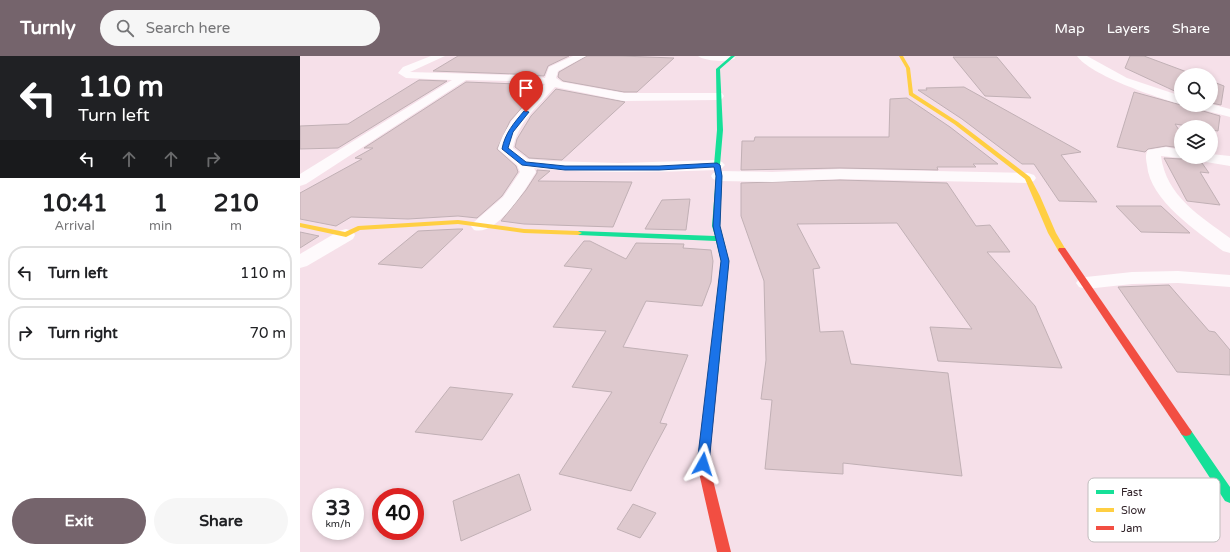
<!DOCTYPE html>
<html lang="en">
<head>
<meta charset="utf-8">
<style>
  body { margin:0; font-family:"Varela Round",sans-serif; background:#f6f6f6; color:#202124; height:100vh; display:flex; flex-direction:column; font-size:15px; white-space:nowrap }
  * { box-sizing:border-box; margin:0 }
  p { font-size:13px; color:#757577 }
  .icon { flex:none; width:22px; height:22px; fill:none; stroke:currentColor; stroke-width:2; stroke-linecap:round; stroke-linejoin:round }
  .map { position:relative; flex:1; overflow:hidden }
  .details { display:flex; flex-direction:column; background:#fff; width:300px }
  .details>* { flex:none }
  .hud { background:#202124; color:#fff; overflow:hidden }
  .fabs { position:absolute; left:874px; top:12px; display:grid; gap:8px }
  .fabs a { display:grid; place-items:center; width:44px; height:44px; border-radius:50%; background:#fff; box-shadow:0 2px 6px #0003; font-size:20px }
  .speed { position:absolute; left:12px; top:432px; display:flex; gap:8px; font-size:20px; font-weight:700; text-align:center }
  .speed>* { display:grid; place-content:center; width:52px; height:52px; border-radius:50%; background:#fff; box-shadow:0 2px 6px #0003; line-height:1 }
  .speed small { font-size:10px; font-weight:400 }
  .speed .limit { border:6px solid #d22; background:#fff; color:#111 }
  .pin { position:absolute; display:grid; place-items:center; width:34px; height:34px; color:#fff; margin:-41px -17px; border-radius:50% 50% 50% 0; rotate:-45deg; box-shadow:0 0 4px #0007 }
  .pin .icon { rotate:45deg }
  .me { position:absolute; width:44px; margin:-22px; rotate:6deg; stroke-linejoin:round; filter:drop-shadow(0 0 3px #0008) }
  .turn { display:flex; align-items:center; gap:14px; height:84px; padding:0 12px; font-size:18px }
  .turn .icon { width:52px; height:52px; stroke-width:2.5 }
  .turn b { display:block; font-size:28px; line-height:34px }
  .lanes { display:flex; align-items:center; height:38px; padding:0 12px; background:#0003; justify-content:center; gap:20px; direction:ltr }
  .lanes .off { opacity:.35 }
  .eta { display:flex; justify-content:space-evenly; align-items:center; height:68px; text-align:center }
  .eta b { font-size:24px; font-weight:700; line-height:28px }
  .button { display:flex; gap:8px; margin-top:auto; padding:8px 12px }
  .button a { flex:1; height:46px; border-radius:24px; background:#75646c; color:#fff; font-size:16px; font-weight:700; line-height:46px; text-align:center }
  .button a+a { background:#f6f6f6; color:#202124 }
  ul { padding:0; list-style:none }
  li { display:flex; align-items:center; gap:12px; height:54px; margin:0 8px 6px; padding:0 4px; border:2px solid #e0e0e0; border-radius:16px }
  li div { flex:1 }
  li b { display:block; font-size:15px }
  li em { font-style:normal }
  header { display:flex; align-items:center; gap:24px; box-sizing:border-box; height:56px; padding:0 20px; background:#75646c; color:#fff }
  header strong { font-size:19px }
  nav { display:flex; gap:22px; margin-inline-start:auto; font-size:14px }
  .search { width:280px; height:36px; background:#f6f6f6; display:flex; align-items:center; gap:10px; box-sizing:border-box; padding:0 14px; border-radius:22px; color:#757577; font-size:15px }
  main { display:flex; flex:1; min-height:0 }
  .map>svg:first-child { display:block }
</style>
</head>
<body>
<header>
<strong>Turnly</strong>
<div class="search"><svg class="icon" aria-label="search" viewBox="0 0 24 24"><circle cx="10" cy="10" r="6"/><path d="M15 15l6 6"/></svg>Search here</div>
<nav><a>Map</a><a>Layers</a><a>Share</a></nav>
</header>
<main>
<section class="details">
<div class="hud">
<div class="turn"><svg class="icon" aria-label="left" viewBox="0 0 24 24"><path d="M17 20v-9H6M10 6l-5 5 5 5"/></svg><div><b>110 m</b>Turn left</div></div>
<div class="lanes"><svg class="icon" aria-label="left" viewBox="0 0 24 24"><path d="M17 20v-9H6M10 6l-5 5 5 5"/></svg><svg class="icon off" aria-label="ahead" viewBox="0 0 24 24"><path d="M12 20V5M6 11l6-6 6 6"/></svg><svg class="icon off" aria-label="ahead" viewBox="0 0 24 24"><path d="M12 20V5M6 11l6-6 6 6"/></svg><svg class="icon off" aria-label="right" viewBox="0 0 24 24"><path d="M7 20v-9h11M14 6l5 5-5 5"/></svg></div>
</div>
<div class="eta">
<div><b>10:41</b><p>Arrival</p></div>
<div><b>1</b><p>min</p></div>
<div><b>210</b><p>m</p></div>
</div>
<ul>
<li><svg class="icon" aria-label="left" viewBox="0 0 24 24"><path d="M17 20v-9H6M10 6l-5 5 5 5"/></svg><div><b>Turn left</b></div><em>110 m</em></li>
<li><svg class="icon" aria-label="right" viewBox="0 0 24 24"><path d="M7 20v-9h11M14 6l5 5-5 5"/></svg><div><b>Turn right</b></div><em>70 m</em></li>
</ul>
<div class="button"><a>Exit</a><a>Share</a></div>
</section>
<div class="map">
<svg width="930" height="496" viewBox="0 0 930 496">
  <rect width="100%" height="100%" fill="#f6e0e9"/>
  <g fill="#dec9ce" stroke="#c1b0b5">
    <path d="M158 0H269L248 10 244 20 214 18 133 15Z"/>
    <path d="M287 0H321L374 2 337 36H324L263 25 258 21 259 16Z"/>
    <path d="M830 0H844L895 19H881V38L825 12Z"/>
    <path d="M653 1H697L731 42 685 40Z"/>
    <path d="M119 24 147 25 38 92 0 93V70L48 68Z"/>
    <path d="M911 25 924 30 921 49 911 47Z"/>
    <path d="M166 26 242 29 210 65 197 93 216 110 218 116 202 140 177 162 158 160 108 163 51 161 36 170 0 163V137L62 103 55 102 73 92H64Z"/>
    <path d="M664 31 781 96 761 99 797 146 759 145 734 108H722L662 63 618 34H627L626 32Z"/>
    <path d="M256 33 325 46 262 104 229 102 215 91 217 83 231 60Z"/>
    <path d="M834 36 881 49H893L896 53 920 60 918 75 911 74V71H893L875 68 881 77V92L866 90 848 93 845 96 817 91Z"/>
    <path d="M607 42 650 71 698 108H673L676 111H637L638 114 540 112 441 114 442 85H454L455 81H589L590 43Z"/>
    <path d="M887 101H891L894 105 902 107 909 117 900 116 920 149 887 145 864 102 881 103Z"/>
    <path d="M237 114 250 115 238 125 332 126 313 171 224 168 201 165 226 134 237 117Z"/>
    <path d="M540 124 647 127 676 170 690 169 710 196H687L735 250 762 312 638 305 630 271 672 273 597 167 497 168 520 212 513 213 520 276 543 275 551 308 648 317 662 420 543 407V418L465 413 472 344 461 343 466 304 464 225 441 160V127Z"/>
    <path d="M390 143 386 174 345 173 362 144Z"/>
    <path d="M816 150H861L890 177 841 176Z"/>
    <path d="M158 173H163L122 212 78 208 118 175Z"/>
    <path d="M0 176 19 180 0 192Z"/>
    <path d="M284 185H290L326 203 336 187 384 188 383 192 411 194 413 205 411 226 402 250 346 245 323 291 388 299 360 367 367 368 331 435 259 418 312 336 272 331 306 275 253 271 292 213 264 210Z"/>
    <path d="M869 229 909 275 915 276 930 294V319L877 316 818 231Z"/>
    <path d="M150 331 213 338 182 384 115 376Z"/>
    <path d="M219 418 231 454 161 485 153 445Z"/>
    <path d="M333 448 356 457 340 482 317 473Z"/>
  </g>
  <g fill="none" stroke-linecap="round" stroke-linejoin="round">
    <g fill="#fefafc" fill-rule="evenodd">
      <path d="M131 0H145L110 16 214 19 245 22 249 11 273 0H286L258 15 256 22 262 26 324 37H422L424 40 422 43 418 44 324 45 255 31C238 50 218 66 213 92L228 103 248 105 320 107 417 104 422 106 425 109 422 112 417 114C356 116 295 118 234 112L236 116C225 134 197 180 174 174L171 170 174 166 203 141 220 116 217 109 198 93C205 66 226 49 245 28L214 25 166 24 6 128 0 130V118L152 24 106 22 98 17 103 11Z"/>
      <path d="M398 0H434L435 2C431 7 403 5 398 0Z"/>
      <path d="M777 0H787L827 22 881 40V48C857 42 790 19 777 0Z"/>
      <path d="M911 48 930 53V61L896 52 894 49Z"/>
      <path d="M866 91 881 94V101H886L881 102 861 100C866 140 900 160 930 182V197L923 195C897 175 850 145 847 109 846 103 845 98 848 94Z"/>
      <path d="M911 98 930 100V110L894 104 892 101H911Z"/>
      <path d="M540 113 728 117 734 119 736 122 734 125 728 127 540 123 472 126 419 125 413 123 411 120 413 117 419 115 472 116Z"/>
      <path d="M46 173 53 175 55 179 53 183 7 210 0 212V198L39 175Z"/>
      <path d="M878 215 930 219V231L878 227 832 228 786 233 779 231 776 227 779 223 786 221 832 216Z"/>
    </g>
    <g fill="#16e098" fill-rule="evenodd">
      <path d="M431 0H435L420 13 423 74 420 109 422 120 420 170 429 205 418 319 417 322H409L408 319 421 205 416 185 278 179 274 177 278 175 415 180 412 170 416 120 414 109 417 74 416 13Z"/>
      <path d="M886 372 890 373 930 431V447L925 445 882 379 880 376 882 373Z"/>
    </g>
    <g fill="#ffcf43" fill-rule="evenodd">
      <path d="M599 0H603L610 12 613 37 658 66 730 121 740 140 756 177 766 194 765 196H759L748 177 725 123 654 68 609 39 606 12Z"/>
      <path d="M158 164 224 173 278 175 282 177 278 179 224 177 158 168 60 174 46 181 0 171V167L45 176 58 170Z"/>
    </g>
    <g fill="#f24e42" fill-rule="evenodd">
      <path d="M759 192H765L890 373 892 376 890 379 886 380 882 379 758 194Z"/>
      <path d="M413 315 417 316 418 319 409 408 431 496H417L397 408 408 319 409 316Z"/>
    </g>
  </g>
  <path fill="#1a73e8" stroke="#114b97" d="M224 55 229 56 213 76 208 92 226 106 265 110H359L417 107 420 109 422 120 420 170 429 205 409 408 408 412 403 413 399 412 397 408 421 205 413 170 416 120 414 111 359 114H265L222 109 202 93C205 77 214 67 224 55Z"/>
  <rect x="788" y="422" width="132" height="64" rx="6" fill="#fff" stroke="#c1bdbe" stroke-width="1"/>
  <rect x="796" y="434" width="18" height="4" fill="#16e098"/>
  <rect x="796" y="452" width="18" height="4" fill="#ffcf43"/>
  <rect x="796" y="470" width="18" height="4" fill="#f24e42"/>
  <g font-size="11" fill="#302228">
    <text x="821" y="440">Fast</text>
    <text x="821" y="458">Slow</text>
    <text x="821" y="476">Jam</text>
  </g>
</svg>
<div class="fabs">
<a><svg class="icon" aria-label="search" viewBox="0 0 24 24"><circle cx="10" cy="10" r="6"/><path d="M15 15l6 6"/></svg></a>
<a><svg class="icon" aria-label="layers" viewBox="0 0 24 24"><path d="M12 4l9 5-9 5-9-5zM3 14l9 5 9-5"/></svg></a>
</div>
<div class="speed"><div>33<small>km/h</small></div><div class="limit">40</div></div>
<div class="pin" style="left:226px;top:56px;background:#d93025"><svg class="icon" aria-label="arrive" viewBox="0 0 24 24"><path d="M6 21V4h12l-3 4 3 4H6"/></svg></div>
<svg class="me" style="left:403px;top:408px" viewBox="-20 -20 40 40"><path d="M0-17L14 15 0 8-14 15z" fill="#1a73e8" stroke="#fff" stroke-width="4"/></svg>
</div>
</main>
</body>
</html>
